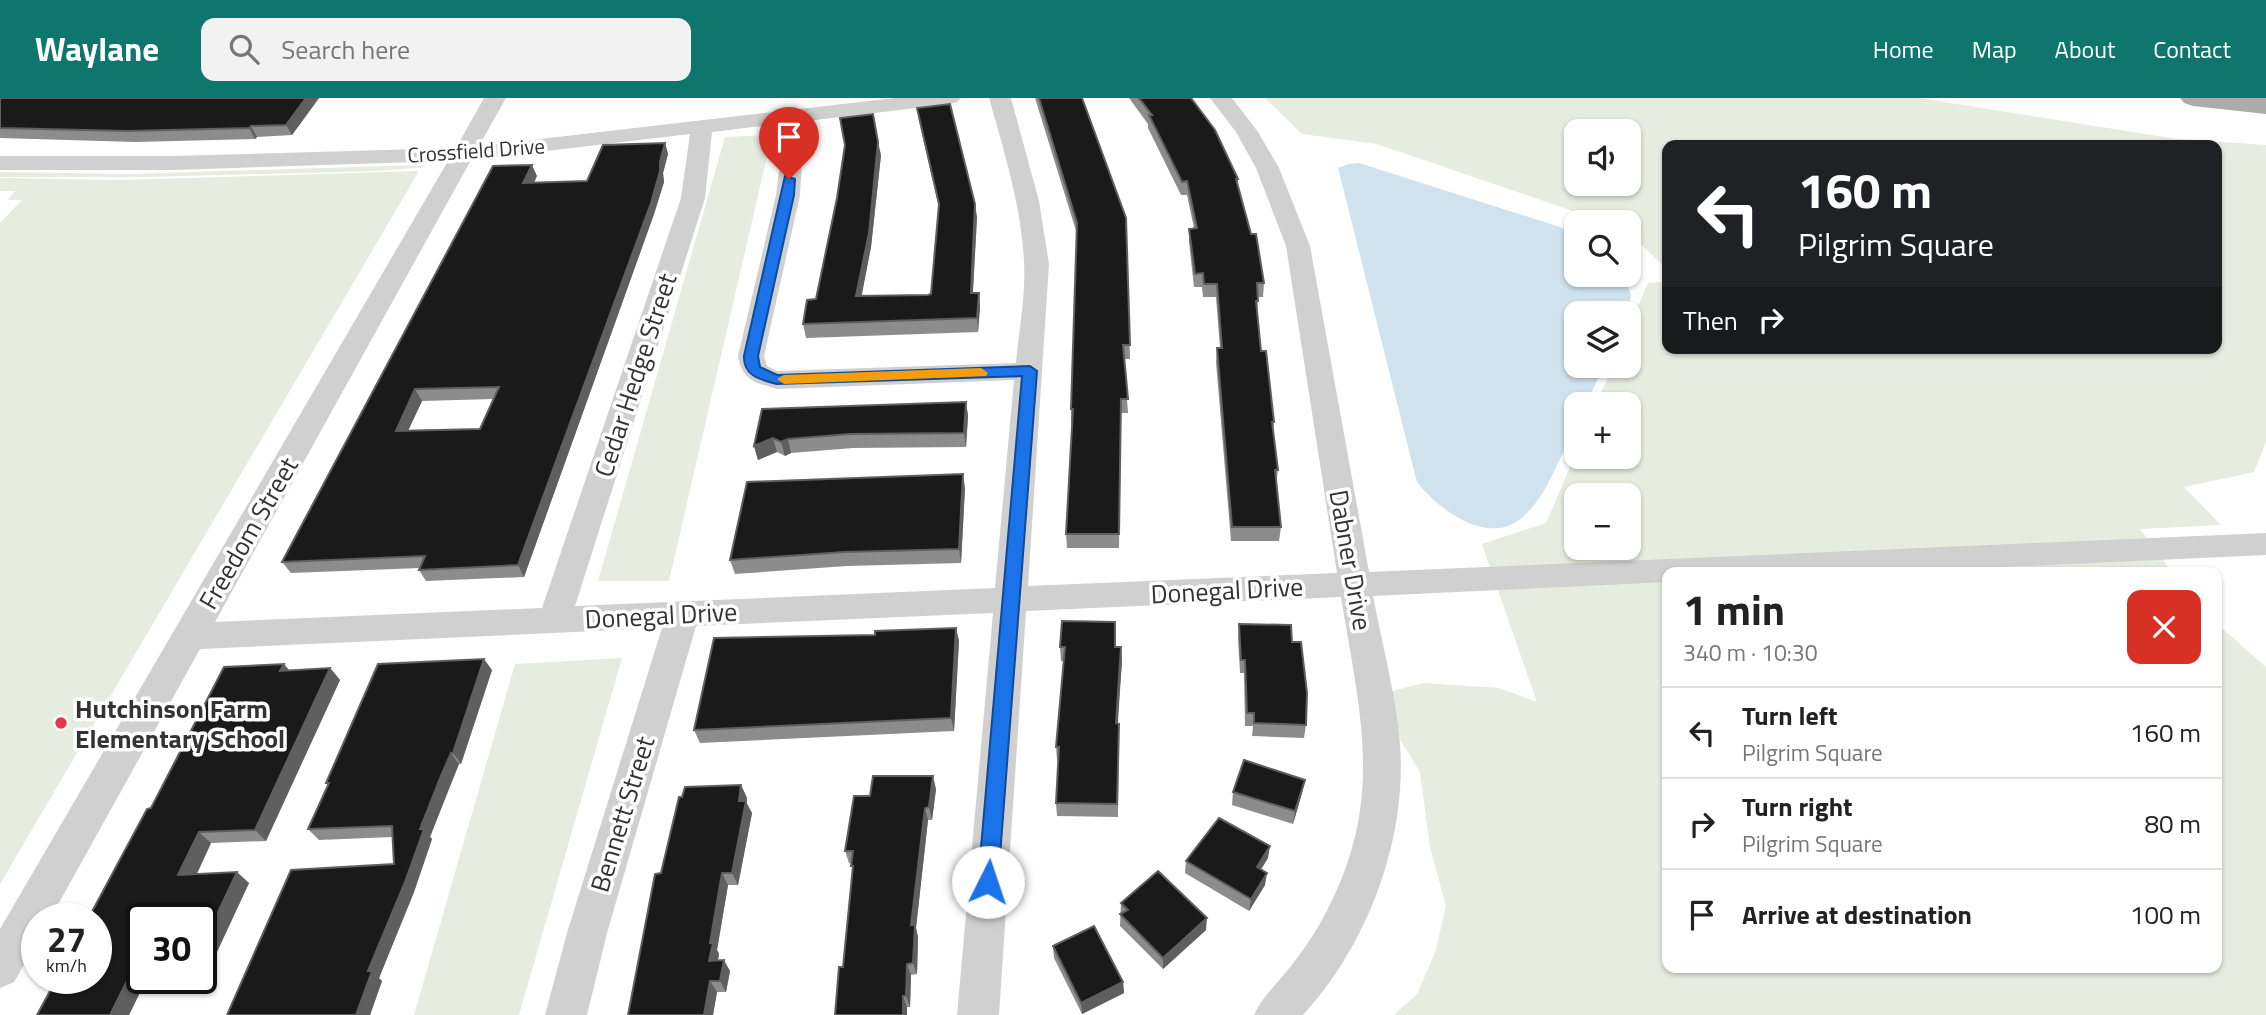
<!DOCTYPE html>
<html lang="en">
<head>
<meta charset="utf-8">
<style>
  body { margin:0; font-family:"Titillium Web",sans-serif; background:#f2f2f2; color:#222; height:100vh; display:flex; flex-direction:column; font-size:26px; white-space:nowrap }
  * { box-sizing:border-box; margin:0 }
  p { font-size:23px; color:#767676 }
  .icon { flex:none; width:38px; height:38px; fill:none; stroke:currentColor; stroke-width:2; stroke-linecap:round; stroke-linejoin:round }
  .map { position:relative; flex:1; overflow:hidden }
  .drawer { position:absolute; left:1662px; top:469px; width:560px; height:406px; display:flex; flex-direction:column; background:#fff; border-radius:14px; box-shadow:0 2px 5px #0004 }
  .drawer>* { flex:none }
  .top-card { position:absolute; left:1662px; top:42px; width:560px; height:214px; border-radius:14px; box-shadow:0 2px 5px #0004; background:#202124; color:#fff; overflow:hidden }
  .controls { position:absolute; left:1564px; top:21px; display:grid; gap:14px }
  .controls a { display:grid; place-items:center; width:77px; height:77px; border-radius:14px; background:#fff; box-shadow:0 2px 5px #0004; font-size:35px }
  .speed { position:absolute; left:21px; top:805px; display:flex; gap:14px; font-size:35px; font-weight:700; text-align:center }
  .speed>* { display:grid; place-content:center; width:91px; height:91px; border-radius:50%; background:#fff; box-shadow:0 2px 5px #0004; line-height:1 }
  .speed small { font-size:18px; font-weight:400 }
  .speed .limit { border:4px solid #111; border-radius:10px; background:#fff; color:#111 }
  .pin { position:absolute; display:grid; place-items:center; width:60px; height:60px; color:#fff; margin:-72px -30px; border-radius:50% 50% 50% 0; rotate:-45deg; box-shadow:0 0 7px #0007 }
  .pin .icon { rotate:45deg }
  .me { position:absolute; width:77px; margin:-38px; rotate:4deg; stroke-linejoin:round; filter:drop-shadow(0 0 5px #0008) }
  .turn { display:flex; align-items:center; gap:24px; height:147px; padding:0 21px; font-size:32px }
  .turn .icon { width:91px; height:91px; stroke-width:2.5 }
  .turn b { display:block; font-size:49px; line-height:60px }
  .then { display:flex; align-items:center; height:66px; padding:0 21px; background:#0003; gap:14px; font-size:26px }
  .round { display:grid; place-items:center; flex:none; width:74px; height:74px; border-radius:14px; background:#f2f2f2 }
  .headline { display:flex; align-items:center; justify-content:space-between; height:119px; padding:0 21px }
  h1 { font-size:42px; font-weight:700; line-height:52px }
  ul { padding:0; list-style:none }
  li { display:flex; align-items:center; gap:21px; height:91px; padding:0 21px; border-top:2px solid #e0e0e0 }
  li div { flex:1 }
  li b { display:block; font-size:26px }
  li em { font-style:normal }
  header { display:flex; align-items:center; gap:42px; box-sizing:border-box; height:98px; padding:0 35px; background:#0f766e; color:#fff }
  header strong { font-size:33px }
  nav { display:flex; gap:38px; margin-inline-start:auto; font-size:24px }
  .search { width:490px; height:63px; background:#f2f2f2; display:flex; align-items:center; gap:18px; box-sizing:border-box; padding:0 24px; border-radius:14px; color:#767676; font-size:26px }
  .map>svg:first-child { display:block }
</style>
</head>
<body>
<header>
<strong>Waylane</strong>
<div class="search"><svg class="icon" aria-label="search" viewBox="0 0 24 24"><circle cx="10" cy="10" r="6"/><path d="M15 15l6 6"/></svg>Search here</div>
<nav><a>Home</a><a>Map</a><a>About</a><a>Contact</a></nav>
</header>
<div class="map">
<svg width="2266" height="917" viewBox="0 0 2266 917">
  <rect width="100%" height="100%" fill="#fff"/>
  <g fill="#e6ecdf" fill-rule="evenodd">
    <path d="M1265 0H1919L2177 41 2266 47V344L2254 374 2184 389 2221 427 2140 431 2172 474H1668V870H2217V526L2266 569V917H1394L1417 896 1435 855 1446 808 1430 749 1420 674 1374 598 1423 585 1499 590 1537 604 1482 446 1546 425 1577 353V359H1629V306H1596L1613 268H1629V228L1648 185 1668 184V250H2217V47H1668V172L1629 135V124H1605L1377 46 1302 36ZM1577 33H1629V86H1577ZM1577 397H1629V450H1577Z"/>
    <path d="M772 37 669 483H598L725 39Z"/>
    <path d="M417 67 427 69 376 73 145 79H0V74L131 76Z"/>
    <path d="M419 73 0 786V125L22 102H8L15 93H0V80L121 82Z"/>
    <path d="M622 560 519 917H414L515 566Z"/>
  </g>
  <path fill="#cfe2ee" d="M1359 65 1560 129 1577 138V177H1623L1625 179 1631 197 1628 215H1577V268H1604L1586 306H1577C1577 330 1567 347 1557 367 1548 386 1540 403 1524 418 1490 450 1440 413 1417 384L1338 70 1348 66Z"/>
  <g fill="none" stroke-linecap="round" stroke-linejoin="round">
    <path fill="#d0d0d0" fill-rule="evenodd" d="M484 0H506L479 48 895 0H961L957 4 950 6 799 24 802 64 800 97 764 258 767 268 777 273 1016 265C1019 232 1026 196 1024 163 1021 107 1004 53 989 0H1011L1039 103 1049 166 1028 488 1337 475 1286 148 1256 70 1236 34 1210 0H1232L1258 34 1279 70 1310 148 1369 474 2266 435V457L1894 474H1668V484L1373 498C1382 546 1396 597 1400 646 1407 742 1368 846 1303 917H1254C1261 901 1271 892 1282 879 1297 861 1311 842 1322 822 1386 706 1361 621 1341 499L1026 513 999 917H957L993 515 696 528 607 835 587 917H545L567 835 662 530 200 551 50 821H37V844L14 884 0 890V831L448 63 173 72H0V58H173L456 50ZM778 26 780 64 776 97 738 258C742 282 755 285 777 291L1014 282 995 490 575 508 705 100 712 34ZM690 36 681 100 542 510 215 524 471 62Z"/>
    <path fill="#ababab" fill-rule="evenodd" d="M2180 0H2266V16L2193 8 2184 5Z"/>
  </g>
  <g fill="#8c8c8c" fill-rule="evenodd">
    <path d="M0 0H319L292 37 257 39 255 41 135 44 0 40Z"/>
    <path d="M1035 0H1082L1126 120 1130 261H1124L1128 315H1121L1119 450H1067L1066 436 1072 325H1071V311L1077 136Z"/>
    <path d="M1129 0H1191L1238 81V88L1264 185 1263 199H1258L1257 217 1261 253 1274 324 1273 334 1278 372 1276 386 1281 429 1279 443H1231L1216 264 1217 250H1220L1216 199H1203L1202 189H1194L1189 144V131L1194 130 1187 97H1181L1148 30V26Z"/>
    <path d="M917 10 977 119 973 195H979L980 209 978 234 806 240 803 226 816 201 881 57 871 149 861 198 928 197 931 196 939 110 919 23Z"/>
    <path d="M665 45 668 56 663 75 664 84 654 116 524 479 426 483 419 472 420 470 291 475 282 464 537 78 534 85 587 83ZM493 301 480 331 408 332 422 303Z"/>
    <path d="M966 304 968 318 966 349 853 350 791 355 785 358 777 354 758 362 754 348 762 311Z"/>
    <path d="M965 390 961 465 847 468 735 476 730 462Z"/>
    <path d="M1239 526 1292 544 1306 627 1304 640 1252 638 1253 628H1245L1244 575H1240L1238 540Z"/>
    <path d="M956 530 959 543 954 633 700 645 694 632 875 537Z"/>
    <path d="M1060 549H1121L1122 563 1117 625 1119 639 1118 719 1057 718 1056 705 1059 662H1057L1056 649 1064 563H1061Z"/>
    <path d="M330 570 340 582 266 743 211 745 197 776 249 785 216 856 201 857V821H142V880H147L129 917H37L151 710 289 572Z"/>
    <path d="M492 572 461 666H459L449 689 430 739 432 741 414 794 379 880 382 883 370 917H227L394 766 392 739 319 742 308 731 328 687 326 685Z"/>
    <path d="M1305 682 1302 695 1293 726 1232 707 1233 694Z"/>
    <path d="M741 687 747 700 746 704 752 715 738 787H728L717 852 719 856 718 862 730 873 726 894H717L713 917 661 775Z"/>
    <path d="M936 691 932 722H928L916 830 918 839 917 876 911 877 910 909H907L843 869 853 773 851 765H849L845 753 870 698Z"/>
    <path d="M1268 760 1261 771 1265 787 1249 813 1185 775 1186 763Z"/>
    <path d="M1121 805 1206 832 1163 871 1120 828Z"/>
    <path d="M1053 848 1123 884 1124 895 1082 916 1054 860Z"/>
  </g>
  <g fill="#5f5f5f">
    <path d="M306 0H319L292 37 286 27Z"/>
    <path d="M251 28 257 39 255 41 249 30Z"/>
    <path d="M878 44 881 57 871 149 859 212 856 198Z"/>
    <path d="M665 45 668 56 663 75 664 84 654 116 524 479 518 467 660 64Z"/>
    <path d="M532 67 537 78 528 97 523 85Z"/>
    <path d="M975 106 977 119 972 209 971 195Z"/>
    <path d="M979 195 980 209 978 234 977 220Z"/>
    <path d="M415 291 422 303 403 344 396 333Z"/>
    <path d="M966 304 968 318 966 349 964 335Z"/>
    <path d="M773 340 777 354 758 362 754 348Z"/>
    <path d="M788 341 791 355 785 358 781 344Z"/>
    <path d="M963 376 965 390 961 465 959 451Z"/>
    <path d="M956 530 959 543 954 633 951 620Z"/>
    <path d="M1121 549 1122 563 1117 638 1116 625Z"/>
    <path d="M484 561 492 572 461 666 453 655Z"/>
    <path d="M284 566 294 578 280 573Z"/>
    <path d="M330 570 340 582 266 743 255 732Z"/>
    <path d="M451 655 459 666 430 739 432 741 414 794 379 880 382 883 370 917H356L368 873 420 731Z"/>
    <path d="M933 678 936 691 932 722 929 709Z"/>
    <path d="M1305 682 1302 695 1293 726 1295 713Z"/>
    <path d="M741 687 747 700 746 704 752 715 738 787 732 775 739 703Z"/>
    <path d="M925 710 928 722 916 830 918 839 917 876 913 865 911 827Z"/>
    <path d="M199 734 211 745 191 788 178 777Z"/>
    <path d="M1270 748 1268 760 1255 781 1257 769Z"/>
    <path d="M237 774 249 785 216 856 203 846Z"/>
    <path d="M722 775 728 787 717 852 719 856 716 874 709 863 710 845Z"/>
    <path d="M1267 775 1265 787 1249 813 1251 801Z"/>
    <path d="M1207 820 1206 832 1163 871V860Z"/>
    <path d="M142 853V880H147L129 917H110Z"/>
    <path d="M724 862 730 873 726 894 720 883Z"/>
    <path d="M907 866 911 877 910 909 906 898Z"/>
    <path d="M710 883 717 894 713 917H704Z"/>
    <path d="M1123 884 1124 895 1082 916 1081 905Z"/>
    <path d="M903 898 907 909V917H903Z"/>
  </g>
  <g fill="#1a1a1a" stroke="#5f5f5f" stroke-width="2" fill-rule="evenodd">
    <path d="M0 0H306L286 27 251 28 249 30 128 33 0 30Z"/>
    <path d="M1039 0H1082L1126 120 1130 247H1123L1128 301H1121L1119 436H1066L1073 311H1071L1077 125Z"/>
    <path d="M1139 0H1191L1215 32 1238 81H1236L1251 136H1256L1264 185H1257L1258 203H1256L1261 253H1266L1274 324H1272L1278 372H1275L1281 429H1232L1217 250H1222L1217 186H1204L1203 175 1195 176 1189 131 1197 130 1187 83 1182 84 1149 17H1152Z"/>
    <path d="M950 6 975 106 971 195H979L977 220 803 226 807 202 816 201 837 100 845 47 840 20 873 16 878 44 869 135 856 198 928 197 931 196 939 106 917 10Z"/>
    <path d="M665 45 660 64V73L651 105 518 467 419 472 425 458 282 464 493 68 532 67 523 85 587 83 603 47ZM499 289 480 331 396 333 415 291Z"/>
    <path d="M966 304 964 335 850 336 788 341 781 344 773 340 754 348 762 311Z"/>
    <path d="M963 376 959 451 844 454 730 462 747 384Z"/>
    <path d="M1062 523 1115 524V549H1121L1116 625 1119 626 1117 706 1056 705 1059 649H1056L1065 549H1060Z"/>
    <path d="M1239 526 1291 527 1292 544H1301L1307 595 1306 627 1254 625V615H1247L1245 562H1241Z"/>
    <path d="M956 530 951 620 694 632 714 540 875 537V533Z"/>
    <path d="M484 561 453 655H451L441 678 420 731H424L405 784 368 873H372L356 917H227L291 772 394 766 392 728 308 731 329 685H326L378 566Z"/>
    <path d="M284 566 280 573 330 570 255 732 199 734 178 777 237 774 203 846H201V821H142V853L110 917H37L57 880H96V821H88L147 711 151 710 224 569Z"/>
    <path d="M1244 662 1305 682 1295 713 1233 694Z"/>
    <path d="M873 678H933L929 709 925 710 911 827H915L913 865 907 866 906 898H903V917H835L839 869H843L853 768H851L853 753H845L854 698H870Z"/>
    <path d="M741 687 739 703H746L732 775H722L710 845H713L709 863 724 862 720 883H710L704 917H628L655 776 661 775 679 699H682L685 689Z"/>
    <path d="M1219 720 1270 748 1257 769 1267 775 1251 801 1186 763Z"/>
    <path d="M1158 773 1207 820 1163 860 1120 816 1128 812 1121 805Z"/>
    <path d="M1094 828 1123 884 1081 905 1053 848Z"/>
  </g>
  <path fill="#1a73e8" stroke="#114b97" stroke-width="2" d="M785 78 795 81 794 97 758 258 760 269 777 277 1030 268 1037 273 998 784 995 791 988 793 981 791 978 784 1022 278 777 286C761 282 743 278 744 258Z"/>
  <path fill="#f59e0b" d="M981 270 988 275 986 278 784 286 777 281 784 277Z"/>
  <circle fill="#e63946" stroke="#fff" stroke-width="2.5" cx="61" cy="625" r="7"/>
  <g text-anchor="middle" dominant-baseline="central" stroke-width="7" stroke-linejoin="round" paint-order="stroke">
    <g font-size="21" fill="#333" stroke="#fff">
      <text transform="translate(476 52) rotate(-4)">Crossfield Drive</text>
    </g>
    <g font-size="26" fill="#333" stroke="#fff">
      <text transform="translate(635 277) rotate(-72)">Cedar Hedge Street</text>
      <text transform="translate(248 435) rotate(-60)">Freedom Street</text>
      <text transform="translate(1351 462) rotate(80)">Dabner Drive</text>
      <text transform="translate(1227 492) rotate(-3)">Donegal Drive</text>
      <text transform="translate(661 517) rotate(-3)">Donegal Drive</text>
      <text transform="translate(622 716) rotate(-73)">Bennett Street</text>
    </g>
    <g font-size="26" font-weight="bold" fill="#333" stroke="#fff" text-anchor="start">
      <text x="75" y="610">Hutchinson Farm<tspan x="75" dy="30">Elementary School</tspan></text>
    </g>
  </g>
</svg>
<div class="controls">
<a><svg class="icon" aria-label="sound" viewBox="0 0 24 24"><path d="M4 9h4l5-4v14l-5-4H4zM17 9q2 3 0 6"/></svg></a>
<a><svg class="icon" aria-label="search" viewBox="0 0 24 24"><circle cx="10" cy="10" r="6"/><path d="M15 15l6 6"/></svg></a>
<a><svg class="icon" aria-label="layers" viewBox="0 0 24 24"><path d="M12 4l9 5-9 5-9-5zM3 14l9 5 9-5"/></svg></a>
<a>+</a>
<a>−</a>
</div>
<div class="speed"><div>27<small>km/h</small></div><div class="limit">30</div></div>
<div class="pin" style="left:789px;top:81px;background:#d93025"><svg class="icon" aria-label="arrive" viewBox="0 0 24 24"><path d="M6 21V4h12l-3 4 3 4H6"/></svg></div>
<svg class="me" style="left:988px;top:784px" viewBox="-20 -20 40 40"><circle r="19" fill="#fff"/><path d="M0-13L10 11 0 6-10 11z" fill="#1a73e8"/></svg>
<div class="top-card">
<div class="turn"><svg class="icon" aria-label="left" viewBox="0 0 24 24"><path d="M17 20v-9H6M10 6l-5 5 5 5"/></svg><div><b>160 m</b>Pilgrim Square</div></div>
<div class="then">Then<svg class="icon" aria-label="right" viewBox="0 0 24 24"><path d="M7 20v-9h11M14 6l5 5-5 5"/></svg></div>
</div>
<section class="drawer">
<div class="headline"><div><h1>1 min</h1><p>340 m · 10:30</p></div><a class="round" style="background:#d93025;color:#fff"><svg class="icon" aria-label="close" viewBox="0 0 24 24"><path d="M6 6l12 12M18 6L6 18"/></svg></a></div>
<ul>
<li><svg class="icon" aria-label="left" viewBox="0 0 24 24"><path d="M17 20v-9H6M10 6l-5 5 5 5"/></svg><div><b>Turn left</b><p>Pilgrim Square</p></div><em>160 m</em></li>
<li><svg class="icon" aria-label="right" viewBox="0 0 24 24"><path d="M7 20v-9h11M14 6l5 5-5 5"/></svg><div><b>Turn right</b><p>Pilgrim Square</p></div><em>80 m</em></li>
<li><svg class="icon" aria-label="arrive" viewBox="0 0 24 24"><path d="M6 21V4h12l-3 4 3 4H6"/></svg><div><b>Arrive at destination</b></div><em>100 m</em></li>
</ul>
</section>
</div>
</body>
</html>
